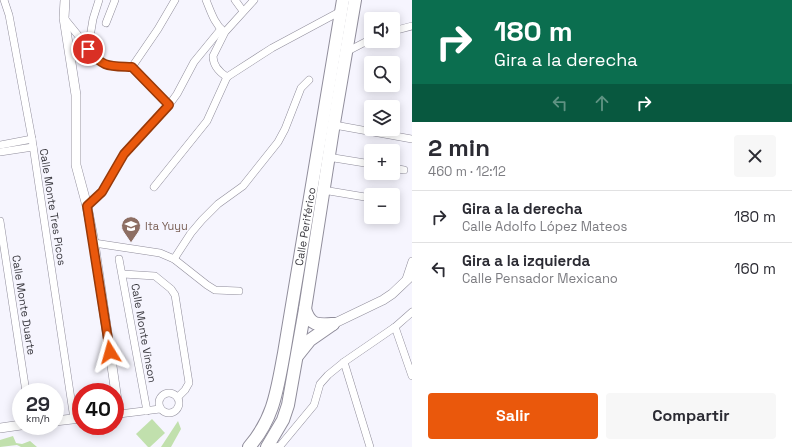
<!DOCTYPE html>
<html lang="es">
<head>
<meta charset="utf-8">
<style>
  body { margin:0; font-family:"Space Grotesk",sans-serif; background:#f7f7f7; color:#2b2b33; height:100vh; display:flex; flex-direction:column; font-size:15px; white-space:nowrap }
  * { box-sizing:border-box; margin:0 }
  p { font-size:13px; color:#7c7c81 }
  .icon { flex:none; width:22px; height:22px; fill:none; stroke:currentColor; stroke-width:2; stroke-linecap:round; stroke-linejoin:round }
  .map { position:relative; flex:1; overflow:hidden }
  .side { display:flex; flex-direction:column; background:#fff; width:380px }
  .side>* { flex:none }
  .guide { background:#0b6e4f; color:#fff; overflow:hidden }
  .fabs { position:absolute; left:364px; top:12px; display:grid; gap:8px }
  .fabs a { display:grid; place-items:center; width:36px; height:36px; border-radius:4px; background:#fff; box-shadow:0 2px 10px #0003; font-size:20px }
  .speed { position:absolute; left:12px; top:383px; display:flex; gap:8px; font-size:20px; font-weight:700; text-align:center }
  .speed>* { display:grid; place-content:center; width:52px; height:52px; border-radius:50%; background:#fff; box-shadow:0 2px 10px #0003; line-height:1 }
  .speed small { font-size:10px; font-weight:400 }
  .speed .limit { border:6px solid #d22; background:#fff; color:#111 }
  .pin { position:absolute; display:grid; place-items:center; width:34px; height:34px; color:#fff; margin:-17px; border:2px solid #fff; border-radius:50%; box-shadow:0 1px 4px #0007 }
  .me { position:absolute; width:44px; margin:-22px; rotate:352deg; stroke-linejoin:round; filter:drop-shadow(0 0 3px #0008) }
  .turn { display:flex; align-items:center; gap:14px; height:84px; padding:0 16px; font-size:18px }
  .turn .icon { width:52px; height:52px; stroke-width:2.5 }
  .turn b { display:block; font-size:28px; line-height:34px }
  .lanes { display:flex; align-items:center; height:38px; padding:0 16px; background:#0003; justify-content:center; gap:20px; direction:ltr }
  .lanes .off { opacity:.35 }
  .round { display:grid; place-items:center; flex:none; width:42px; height:42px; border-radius:4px; background:#f7f7f7 }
  .headline { display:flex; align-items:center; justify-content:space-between; height:68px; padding:0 16px }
  h1 { font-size:24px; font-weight:800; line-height:30px }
  .action { display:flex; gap:8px; margin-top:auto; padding:8px 16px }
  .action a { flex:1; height:46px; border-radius:4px; background:#ea580c; color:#fff; font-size:16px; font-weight:800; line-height:46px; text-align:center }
  .action a+a { background:#f7f7f7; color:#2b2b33 }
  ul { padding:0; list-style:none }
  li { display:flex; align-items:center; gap:12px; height:52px; padding:0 16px; border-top:1px solid #e1e1e2 }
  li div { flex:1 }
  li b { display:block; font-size:15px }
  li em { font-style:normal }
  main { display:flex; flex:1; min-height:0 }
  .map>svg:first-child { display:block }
</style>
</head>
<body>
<main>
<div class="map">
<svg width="412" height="447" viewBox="0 0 412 447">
  <rect width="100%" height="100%" fill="#f6f5fe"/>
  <g fill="#c1e0ad">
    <path d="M152 419 165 433 150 447H148L136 434Z"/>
    <path d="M178 421 181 429 171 447H161Z"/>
    <path d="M90 426H104L105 429 98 435Z"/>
    <path d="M13 436 16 443 22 444 30 441 37 447H21L17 445 0 447V440Z"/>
  </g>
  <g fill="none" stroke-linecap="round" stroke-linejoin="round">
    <g stroke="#908d9b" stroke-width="8">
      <g id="street">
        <path d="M4 0 9 15 32 139 74 419"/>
        <path d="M206 0C211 12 214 23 224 32"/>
        <path d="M235 0 243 11"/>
        <path d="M64 18 99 61C109 67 120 66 132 67L169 105"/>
        <path d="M106 23 115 0"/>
        <path d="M393 31 412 26"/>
        <path d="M88 49 93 19 99 0"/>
        <path d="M346 52 371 39"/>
        <path d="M132 67 158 29 175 0"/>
        <path d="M227 77 272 48 341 11"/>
        <path d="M227 77C219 72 213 65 213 56L225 32 254 0"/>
        <path d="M340 126 412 139"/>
        <path d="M0 145 32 139"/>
        <path d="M0 152 33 147"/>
        <path d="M334 158 371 164"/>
        <path d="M393 168 404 170"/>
        <path d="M154 187 207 121 227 77"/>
        <path d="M329 191 371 198"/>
        <path d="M87 206 102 192 124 154 169 105 177 94 194 62 221 29"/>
        <path d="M0 221 26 392"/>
        <path d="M94 243 160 253 174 259 207 285 215 290 239 291"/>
        <path d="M119 259 147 411"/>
        <path d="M174 259 191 233 202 220 218 204 243 186 278 142 285 129 301 88 309 80"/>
        <path d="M123 274 155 276 171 289 175 295 189 383 185 390 178 397"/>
        <path d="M406 279 412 261"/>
        <path d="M395 327 412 376"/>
        <path d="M344 362 370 447"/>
        <circle cx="169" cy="403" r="10"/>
        <path d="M119 414 160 409"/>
        <path d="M276 447 280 446 314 405 320 384 328 375 344 362 395 327 412 312"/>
      </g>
    </g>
    <g stroke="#908d9b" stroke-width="10">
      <g id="secondary">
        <path d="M65 0 64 18 76 95V165L87 206 94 243 119 414 115 415"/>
        <path d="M333 324 383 300 392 294 412 275"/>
        <path d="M55 421 81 418"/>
        <path d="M0 428 21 425"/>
      </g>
    </g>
    <g stroke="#908d9b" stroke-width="14">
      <g id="highway">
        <path d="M305 309C310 326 318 325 333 324"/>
        <path d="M298 355 310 340 333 324"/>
        <path id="s1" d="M249 447C274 418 277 390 284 353L343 0"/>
        <path d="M267 447 283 420 288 405 305 309 334 123 355 0"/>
      </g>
    </g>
    <use href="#street" stroke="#fff" stroke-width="7"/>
    <use href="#secondary" stroke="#fff" stroke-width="9"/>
    <use href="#highway" stroke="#fff" stroke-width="12"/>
  </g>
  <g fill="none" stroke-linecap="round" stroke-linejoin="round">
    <g stroke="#983908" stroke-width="10">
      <path id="route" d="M88 49C103 68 109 66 132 67L169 105 124 154 102 192 87 206 110 352"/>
    </g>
    <use href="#route" stroke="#ea580c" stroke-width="7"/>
  </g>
  <defs>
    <g id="school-pin" transform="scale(1)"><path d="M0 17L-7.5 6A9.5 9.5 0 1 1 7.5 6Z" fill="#8d6e63" stroke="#f6f5fe"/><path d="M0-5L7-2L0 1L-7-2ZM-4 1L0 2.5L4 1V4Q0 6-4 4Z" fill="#fff"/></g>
  </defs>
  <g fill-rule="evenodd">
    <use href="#school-pin" x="131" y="226"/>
  </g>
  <g text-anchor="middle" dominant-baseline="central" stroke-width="3" stroke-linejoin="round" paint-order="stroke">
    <g font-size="11" fill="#37363c" stroke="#f6f5fe">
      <text transform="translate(53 207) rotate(81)">Calle Monte Tres Picos</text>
      <text stroke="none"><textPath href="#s1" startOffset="230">Calle Periférico</textPath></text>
      <text transform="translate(24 305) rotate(81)">Calle Monte Duarte</text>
      <text transform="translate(144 333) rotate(80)">Calle Monte Vinson</text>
    </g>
    <g font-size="11" fill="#785e54" stroke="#f6f5fe" text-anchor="start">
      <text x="145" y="226">Ita Yuyu</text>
    </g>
  </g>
</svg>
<div class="fabs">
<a><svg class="icon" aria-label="sound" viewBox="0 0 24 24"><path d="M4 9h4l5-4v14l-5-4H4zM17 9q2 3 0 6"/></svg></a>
<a><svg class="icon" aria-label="search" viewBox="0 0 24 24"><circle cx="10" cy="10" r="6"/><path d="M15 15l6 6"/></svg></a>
<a><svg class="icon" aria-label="layers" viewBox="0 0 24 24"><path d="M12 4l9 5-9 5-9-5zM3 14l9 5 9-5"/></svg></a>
<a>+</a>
<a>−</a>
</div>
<div class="speed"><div>29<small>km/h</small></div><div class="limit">40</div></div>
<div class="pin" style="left:88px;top:49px;background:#d93025"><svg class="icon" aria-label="arrive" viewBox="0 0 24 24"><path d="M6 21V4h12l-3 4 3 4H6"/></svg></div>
<svg class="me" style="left:110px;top:352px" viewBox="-20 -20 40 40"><path d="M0-17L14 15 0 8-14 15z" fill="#ea580c" stroke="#fff" stroke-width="4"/></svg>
</div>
<section class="side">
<div class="guide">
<div class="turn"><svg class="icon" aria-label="right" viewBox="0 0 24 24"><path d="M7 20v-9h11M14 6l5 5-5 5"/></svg><div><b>180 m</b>Gira a la derecha</div></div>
<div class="lanes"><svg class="icon off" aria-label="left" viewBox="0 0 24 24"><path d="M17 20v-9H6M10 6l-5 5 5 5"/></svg><svg class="icon off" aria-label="ahead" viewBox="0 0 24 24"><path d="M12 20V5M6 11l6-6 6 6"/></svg><svg class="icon" aria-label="right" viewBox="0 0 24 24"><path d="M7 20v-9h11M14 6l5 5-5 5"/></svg></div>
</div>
<div class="headline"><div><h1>2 min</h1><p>460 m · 12:12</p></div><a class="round"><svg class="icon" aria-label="close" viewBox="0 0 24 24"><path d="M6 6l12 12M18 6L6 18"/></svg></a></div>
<ul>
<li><svg class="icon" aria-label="right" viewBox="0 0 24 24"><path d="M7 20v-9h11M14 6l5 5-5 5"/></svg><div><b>Gira a la derecha</b><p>Calle Adolfo López Mateos</p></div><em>180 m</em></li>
<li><svg class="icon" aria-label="left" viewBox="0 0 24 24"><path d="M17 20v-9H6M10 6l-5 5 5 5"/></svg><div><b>Gira a la izquierda</b><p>Calle Pensador Mexicano</p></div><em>160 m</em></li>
</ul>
<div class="action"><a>Salir</a><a>Compartir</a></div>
</section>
</main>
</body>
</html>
